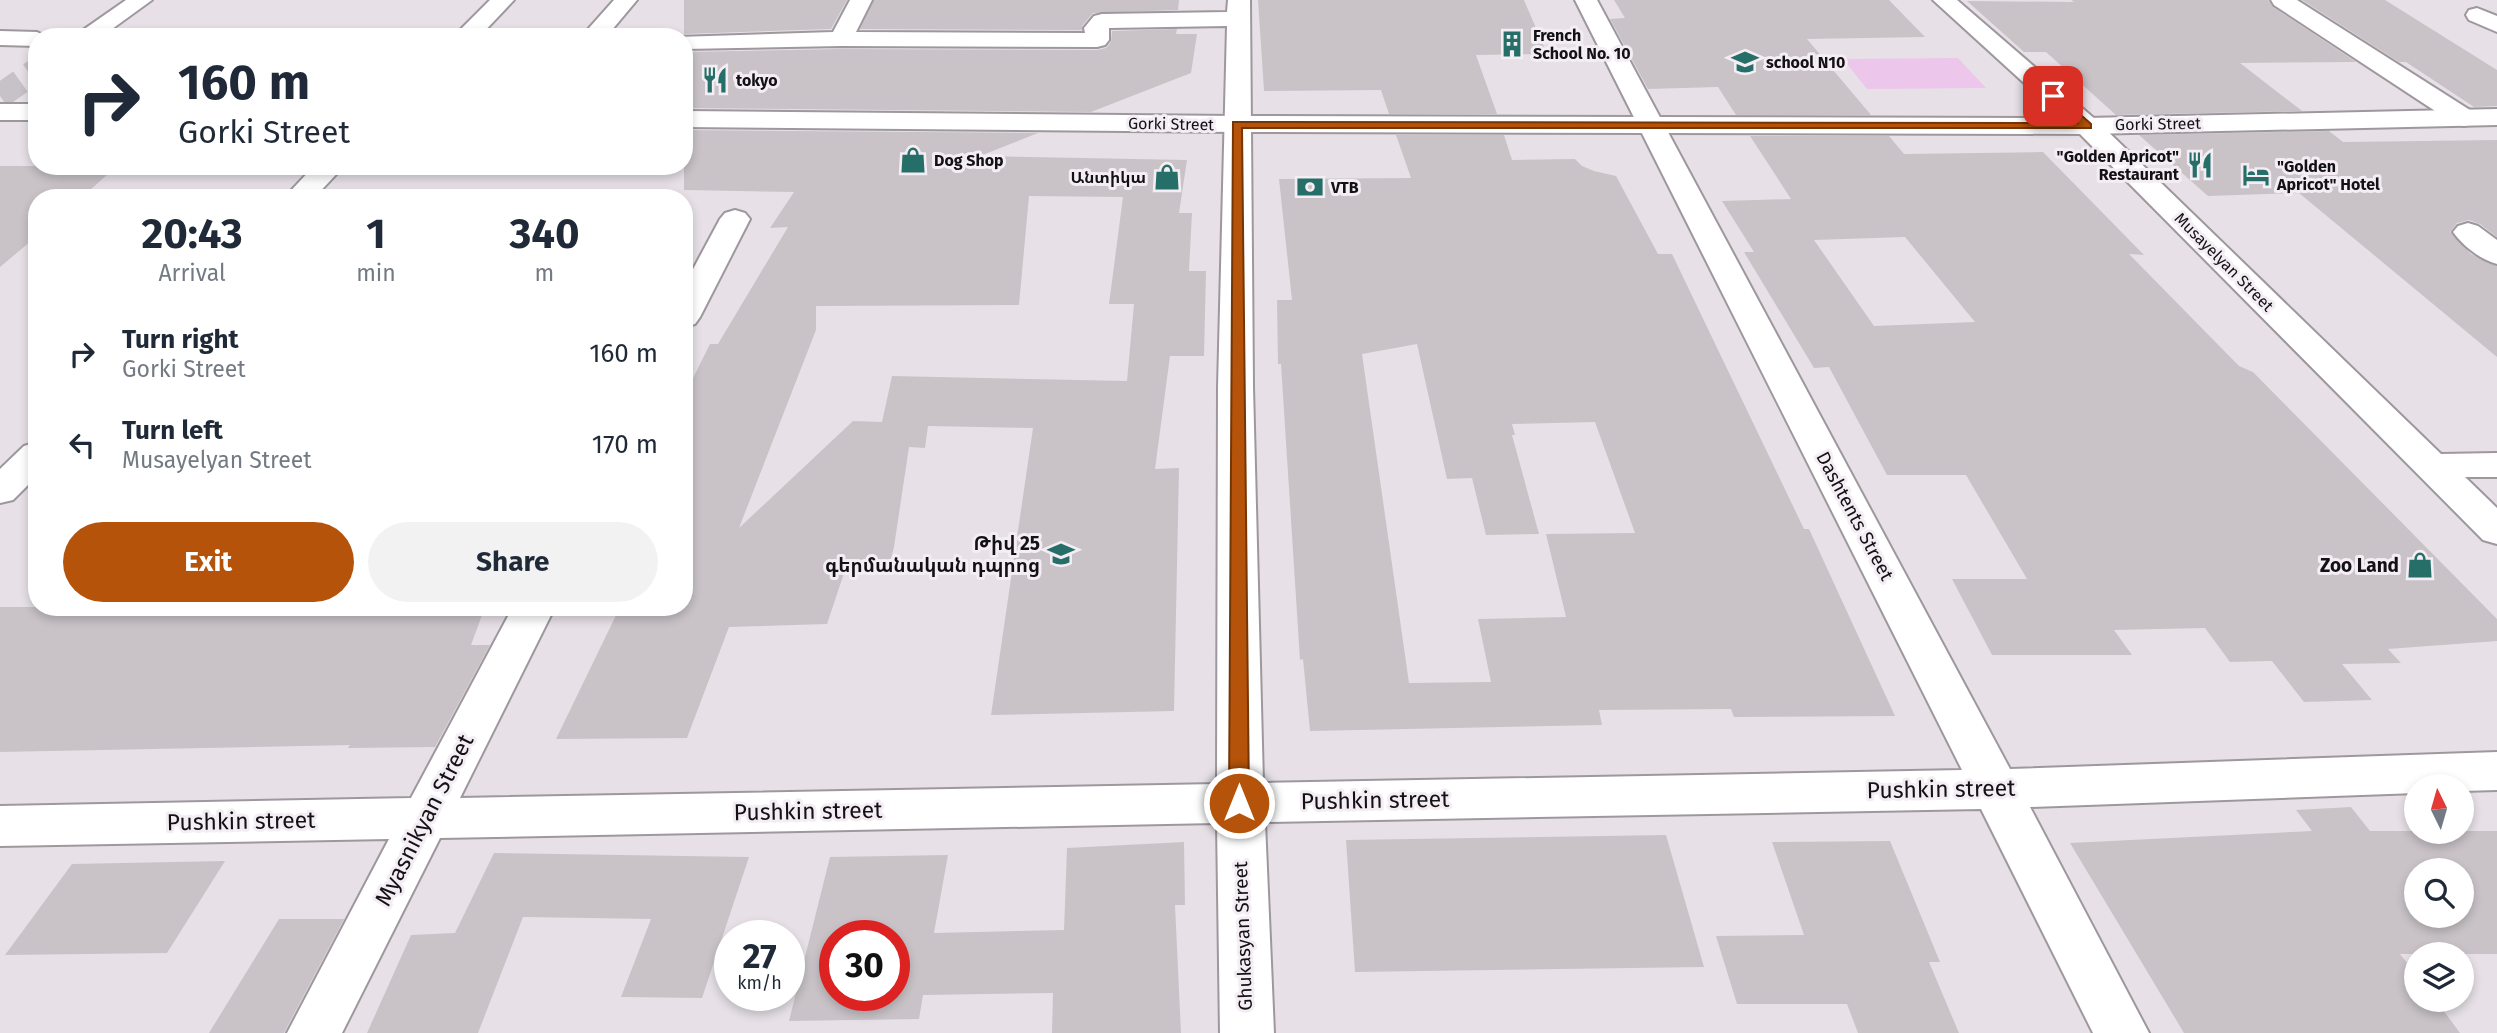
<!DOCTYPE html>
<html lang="en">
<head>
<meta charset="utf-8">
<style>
  body { margin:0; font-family:"Fira Sans","Noto Sans Armenian",sans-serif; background:#f2f2f3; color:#1f2937; height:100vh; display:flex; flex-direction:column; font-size:26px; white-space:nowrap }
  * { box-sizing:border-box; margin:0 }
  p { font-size:23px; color:#747a83 }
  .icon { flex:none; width:38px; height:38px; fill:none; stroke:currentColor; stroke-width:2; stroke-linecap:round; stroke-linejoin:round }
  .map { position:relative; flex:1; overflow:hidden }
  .side { position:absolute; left:28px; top:189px; width:665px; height:427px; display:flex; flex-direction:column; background:#fff; border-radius:28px; box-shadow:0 4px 10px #0003 }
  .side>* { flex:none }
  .hud { position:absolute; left:28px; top:28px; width:665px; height:147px; border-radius:28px; box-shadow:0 4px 10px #0003; background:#fff; color:#1f2937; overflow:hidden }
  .needle { width:46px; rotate:355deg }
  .fabs { position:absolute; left:2404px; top:774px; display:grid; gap:14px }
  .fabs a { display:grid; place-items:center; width:70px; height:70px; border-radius:50%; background:#fff; box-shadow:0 4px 10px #0003; font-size:35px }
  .speed { position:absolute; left:714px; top:920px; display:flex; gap:14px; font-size:35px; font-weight:700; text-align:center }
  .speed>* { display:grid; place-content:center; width:91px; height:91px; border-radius:50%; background:#fff; box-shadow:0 4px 10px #0003; line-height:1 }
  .speed small { font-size:18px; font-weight:400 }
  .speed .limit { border:10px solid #d22; background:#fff; color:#111 }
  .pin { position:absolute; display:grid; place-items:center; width:60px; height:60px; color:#fff; margin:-30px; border-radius:14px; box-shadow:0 4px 10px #0006 }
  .me { position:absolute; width:77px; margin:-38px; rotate:0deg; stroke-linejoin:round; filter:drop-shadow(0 0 5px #0008) }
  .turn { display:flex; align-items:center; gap:24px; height:147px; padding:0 35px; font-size:32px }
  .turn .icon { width:91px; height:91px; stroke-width:2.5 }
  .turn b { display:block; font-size:49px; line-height:60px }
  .eta { display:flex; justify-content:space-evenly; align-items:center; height:119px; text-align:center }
  .eta b { font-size:42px; font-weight:700; line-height:49px }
  .primary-button { display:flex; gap:14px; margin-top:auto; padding:14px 35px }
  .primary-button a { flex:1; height:80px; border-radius:42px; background:#b45309; color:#fff; font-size:28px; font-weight:700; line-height:80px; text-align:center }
  .primary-button a+a { background:#f2f2f3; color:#1f2937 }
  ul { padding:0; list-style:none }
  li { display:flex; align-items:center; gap:21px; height:91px; padding:0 35px }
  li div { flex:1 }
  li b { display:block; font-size:26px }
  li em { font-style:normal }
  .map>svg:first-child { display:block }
</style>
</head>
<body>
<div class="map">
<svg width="2497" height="1033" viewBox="0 0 2497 1033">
  <rect width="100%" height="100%" fill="#e7e1e7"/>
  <path fill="#ecc6eb" d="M1958 58 1986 88 1867 89 1843 59Z"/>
  <g fill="#c9c3c8" fill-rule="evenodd">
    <path d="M684 0H847L831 29 684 34Z"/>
    <path d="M874 0H1179L1178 10 1093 13 1082 26V30L860 29Z"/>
    <path d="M1258 0H1524L1547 54 1476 55 1497 114H1389L1381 90 1264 91Z"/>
    <path d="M1614 0H1889L1925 37 1807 39 1871 115H1736L1718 87 1648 89 1610 19 1625 18Z"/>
    <path d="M2071 0H2268L2273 7 2356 62 2240 63 2302 111 2116 115 2046 52H2024L1967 1 2074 2Z"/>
    <path d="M2302 0H2385L2497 70V106L2474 107 2406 62H2399Z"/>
    <path d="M1177 29 1176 34H1197L1191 73 1091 112 684 108V52L841 49 1097 50 1106 48 1111 42 1112 31Z"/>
    <path d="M684 130 1038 133 980 156 1187 160 1179 213H1192L1189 271H1206L1204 356H1170L1155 469 1179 468 1174 711 991 715 1033 428 928 426 925 448 909 447 894 547 887 573 848 561 827 624 729 627 687 738 556 739 620 607H684V396L710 344H718L788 227 770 228 794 192 684 190ZM1029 196 1123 197 1109 304H1134L1127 381 892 376 882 422 853 421 739 528 816 330V306L1019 305Z"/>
    <path d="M2329 131 2343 142 2497 140V237L2480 224 2469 220 2457 223 2450 232 2471 254 2497 266V357L2299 193 2208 196 2139 135Z"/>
    <path d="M1396 135H1504L1512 160 1575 159 1582 166 1594 171 1616 176 1658 254H1672L1804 529H1809L1895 716 1734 717 1731 709 1599 710 1602 725 1310 731 1303 659 1300 660 1281 364H1278L1277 300H1292L1279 179 1411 178ZM1417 344 1447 479 1472 478 1486 535 1539 534 1512 435H1515L1512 424 1595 422 1635 533 1546 534 1566 617 1478 619 1491 682 1409 683 1362 354Z"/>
    <path d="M1750 136H1889L1904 154 2043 152 2144 255 2129 254 2239 366 2253 372 2497 619V641L2388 649 2401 663 2342 664 2372 700 2304 702 2272 661 2230 662 2205 628 2114 630 2132 655H1992L1952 579H2027L1966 475H1887L1829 367 1814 368 1744 252H1754L1722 201 1791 199ZM1905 237 1975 322 1874 326 1814 240Z"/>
    <path d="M0 166H117L81 198H37V236L0 267Z"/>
    <path d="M0 607H485L471 645H490L435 747 348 748 350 745 0 752Z"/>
    <path d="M2351 807 2370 831H2497V954H2400L2417 975V999H2435L2460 1033H2184L2070 843 2312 831 2296 810ZM2417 870H2462V915H2417Z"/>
    <path d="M1666 835 1704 967 1355 972 1346 840Z"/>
    <path d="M1890 841 1940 962H1929L1959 1033H1858L1847 1004H1737L1716 936 1804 935 1772 842Z"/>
    <path d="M1184 842 1185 905H1175L1181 1033H1052L1053 993 923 995 919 1019 789 1021 830 857 948 855 934 933 1064 930 1067 848ZM835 936H894V996H835Z"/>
    <path d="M494 853 749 857 702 998 621 997 651 919 523 917 478 1033H367L411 935 455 933Z"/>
    <path d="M225 861 167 953 5 955 72 864Z"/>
    <path d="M279 919H344L284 1033H209Z"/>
  </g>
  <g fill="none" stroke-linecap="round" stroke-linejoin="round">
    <path stroke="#c7c2c7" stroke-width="25" stroke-dasharray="25 12" stroke-linecap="butt" d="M0 96 37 70"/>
    <g stroke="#9e989e" stroke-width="4">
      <g id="minor">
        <path d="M126 0H152L101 37H73Z"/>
        <path d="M490 0H514L479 37H453Z"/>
        <path d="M614 0H637L606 37H581Z"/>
        <path d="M850 0H872L856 32 1085 33 1084 28 1094 16 1102 14 1227 12 1228 0H1250L1253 387 1263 783 1962 770 1575 0H1597L2010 769 2497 752V790L2462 791V786H2417V793L2030 807 2149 1033H2093L1981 809 1265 822 1274 1033H1220L1217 823 440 838 342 1033H287L389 839 0 846V806L411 798 513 607H555L460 798 1217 784 1218 387 1227 26 1109 28V40L1105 45 1097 47 841 46 684 49V37H677L833 32Z"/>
        <path d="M1933 0H1957L2096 120 2441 454 2497 453V477H2465L2497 508V544L2483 540 2078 132Z"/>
        <path d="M2271 0H2297L2473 112 2477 118 2473 124 2464 126 2455 124 2274 5Z"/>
        <path d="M2477 8 2497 16V32L2469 20 2466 15 2469 10Z"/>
        <path d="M0 31 37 32 47 37H37V46L0 45Z"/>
        <path d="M314 166H344L314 198H284Z"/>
        <path d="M735 210 745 213 750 219 700 317 695 324 684 327V286L720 219 725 213Z"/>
        <path d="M2468 223 2478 226 2497 240V264C2481 260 2463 246 2453 232L2458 226Z"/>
        <path d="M37 442V476L13 500 0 503V469L24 446Z"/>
      </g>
    </g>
    <g stroke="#9e989e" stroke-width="4">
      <g id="major">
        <rect x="0" y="104" width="37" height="16"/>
        <path d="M2497 109V125L2087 134 1236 132 684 127V111L1236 116 2087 118Z"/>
      </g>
    </g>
    <use href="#minor" fill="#fff" fill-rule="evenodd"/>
    <use href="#major" fill="#fff" fill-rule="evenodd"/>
  </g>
  <path fill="#b45309" stroke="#753606" stroke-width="2" d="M2049 94H2057L2091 124V128H1242L1249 803 1246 808 1239 811 1232 808 1229 803 1233 122 2077 123 2049 98Z"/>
  <defs>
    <g id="building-bare" transform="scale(2.1)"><path d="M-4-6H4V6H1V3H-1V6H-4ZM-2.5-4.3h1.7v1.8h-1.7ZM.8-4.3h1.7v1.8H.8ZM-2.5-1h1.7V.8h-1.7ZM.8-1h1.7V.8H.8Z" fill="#266f69" stroke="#f4eef4" stroke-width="2.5" paint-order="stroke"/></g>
    <g id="school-bare" transform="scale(2.1)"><path d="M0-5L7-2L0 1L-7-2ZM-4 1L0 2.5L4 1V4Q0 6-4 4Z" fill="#266f69" stroke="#f4eef4" stroke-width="2.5" paint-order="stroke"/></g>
    <g id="restaurant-bare" transform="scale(2.1)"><path d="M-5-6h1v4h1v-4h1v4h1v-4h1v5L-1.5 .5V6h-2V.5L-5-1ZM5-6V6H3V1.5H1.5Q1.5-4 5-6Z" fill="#266f69" stroke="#f4eef4" stroke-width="2.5" paint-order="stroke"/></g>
    <g id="shop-bare" transform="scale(2.1)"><path d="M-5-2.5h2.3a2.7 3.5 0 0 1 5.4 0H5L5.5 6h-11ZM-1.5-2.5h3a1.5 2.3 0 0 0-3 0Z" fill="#266f69" stroke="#f4eef4" stroke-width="2.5" paint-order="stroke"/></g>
    <g id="hotel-bare" transform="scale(2.1)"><path d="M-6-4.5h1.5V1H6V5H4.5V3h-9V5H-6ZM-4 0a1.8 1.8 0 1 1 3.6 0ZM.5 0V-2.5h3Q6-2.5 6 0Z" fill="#266f69" stroke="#f4eef4" stroke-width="2.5" paint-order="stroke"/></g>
    <g id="bank-bare" transform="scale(2.1)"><path d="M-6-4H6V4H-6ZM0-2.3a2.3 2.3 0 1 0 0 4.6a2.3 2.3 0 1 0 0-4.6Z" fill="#266f69" stroke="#f4eef4" stroke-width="2.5" paint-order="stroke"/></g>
  </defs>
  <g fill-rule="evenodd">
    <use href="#building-bare" x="1512" y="44"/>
    <use href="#school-bare" x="1745" y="62"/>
    <use href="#restaurant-bare" x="715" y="80"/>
    <use href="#shop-bare" x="913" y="160"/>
    <use href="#restaurant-bare" x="2200" y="165"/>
    <use href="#hotel-bare" x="2256" y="175"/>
    <use href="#shop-bare" x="1167" y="177"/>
    <use href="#bank-bare" x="1310" y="187"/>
    <use href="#school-bare" x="1061" y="554"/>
    <use href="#shop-bare" x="2420" y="565"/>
  </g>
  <g text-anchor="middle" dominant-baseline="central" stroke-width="6" stroke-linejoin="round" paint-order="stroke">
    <g font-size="16" font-weight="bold" fill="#131113" stroke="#f4eef4" text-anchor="start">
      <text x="1533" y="35">French<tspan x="1533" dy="18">School No. 10</tspan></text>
      <text x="1766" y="62">school N10</text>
      <text x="736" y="80">tokyo</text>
      <text x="2179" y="156" text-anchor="end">"Golden Apricot"<tspan x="2179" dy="18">Restaurant</tspan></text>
      <text x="934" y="160">Dog Shop</text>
      <text x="2277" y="166">"Golden<tspan x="2277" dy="18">Apricot" Hotel</tspan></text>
      <text x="1146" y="177" text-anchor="end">Անտիկա</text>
      <text x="1331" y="187">VTB</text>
    </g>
    <g font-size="16" fill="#131113" stroke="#f4eef4">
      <text transform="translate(1171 124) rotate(1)">Gorki Street</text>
      <text transform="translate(2158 124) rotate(-1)">Gorki Street</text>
      <text transform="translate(2224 262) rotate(45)">Musayelyan Street</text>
    </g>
    <g font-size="19" fill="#131113" stroke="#f4eef4">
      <text transform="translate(1855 516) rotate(62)">Dashtents Street</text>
      <text transform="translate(1243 936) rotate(-92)">Ghukasyan Street</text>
    </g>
    <g font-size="19" font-weight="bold" fill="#131113" stroke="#f4eef4" text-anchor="end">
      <text x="1040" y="543">Թիվ 25<tspan x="1040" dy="22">գերմանական դպրոց</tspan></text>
      <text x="2399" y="565">Zoo Land</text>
    </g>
    <g font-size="23" fill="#131113" stroke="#f4eef4">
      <text transform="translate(1941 789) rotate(-1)">Pushkin street</text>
      <text transform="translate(1375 800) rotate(-1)">Pushkin street</text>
      <text transform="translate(808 811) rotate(-1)">Pushkin street</text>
      <text transform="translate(424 820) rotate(-63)">Myasnikyan Street</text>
      <text transform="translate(241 821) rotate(-1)">Pushkin street</text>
    </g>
  </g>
</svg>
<div class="fabs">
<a><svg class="needle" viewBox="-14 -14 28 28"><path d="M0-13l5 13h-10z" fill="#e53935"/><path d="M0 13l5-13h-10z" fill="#747a83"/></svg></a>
<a><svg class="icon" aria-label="search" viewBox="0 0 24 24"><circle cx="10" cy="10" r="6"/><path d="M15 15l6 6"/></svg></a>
<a><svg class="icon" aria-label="layers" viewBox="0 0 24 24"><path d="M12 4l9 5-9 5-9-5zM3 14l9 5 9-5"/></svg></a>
</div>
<div class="speed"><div>27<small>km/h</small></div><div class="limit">30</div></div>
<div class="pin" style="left:2053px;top:96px;background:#d93025"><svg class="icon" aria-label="arrive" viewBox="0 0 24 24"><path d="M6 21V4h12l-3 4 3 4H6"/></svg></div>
<svg class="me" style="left:1239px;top:803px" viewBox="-20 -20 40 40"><circle r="17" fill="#b45309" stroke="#fff" stroke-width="3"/><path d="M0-11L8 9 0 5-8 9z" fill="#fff"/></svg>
<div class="hud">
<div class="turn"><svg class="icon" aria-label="right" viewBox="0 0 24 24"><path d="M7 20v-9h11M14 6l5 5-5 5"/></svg><div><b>160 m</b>Gorki Street</div></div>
</div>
<section class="side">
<div class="eta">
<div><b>20:43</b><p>Arrival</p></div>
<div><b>1</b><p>min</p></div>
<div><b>340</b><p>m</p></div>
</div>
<ul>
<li><svg class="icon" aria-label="right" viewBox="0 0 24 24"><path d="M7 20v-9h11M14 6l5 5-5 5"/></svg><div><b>Turn right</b><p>Gorki Street</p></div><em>160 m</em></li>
<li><svg class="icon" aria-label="left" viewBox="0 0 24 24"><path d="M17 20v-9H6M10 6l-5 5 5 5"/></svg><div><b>Turn left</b><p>Musayelyan Street</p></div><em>170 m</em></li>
</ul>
<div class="primary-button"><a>Exit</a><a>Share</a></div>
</section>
</div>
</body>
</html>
